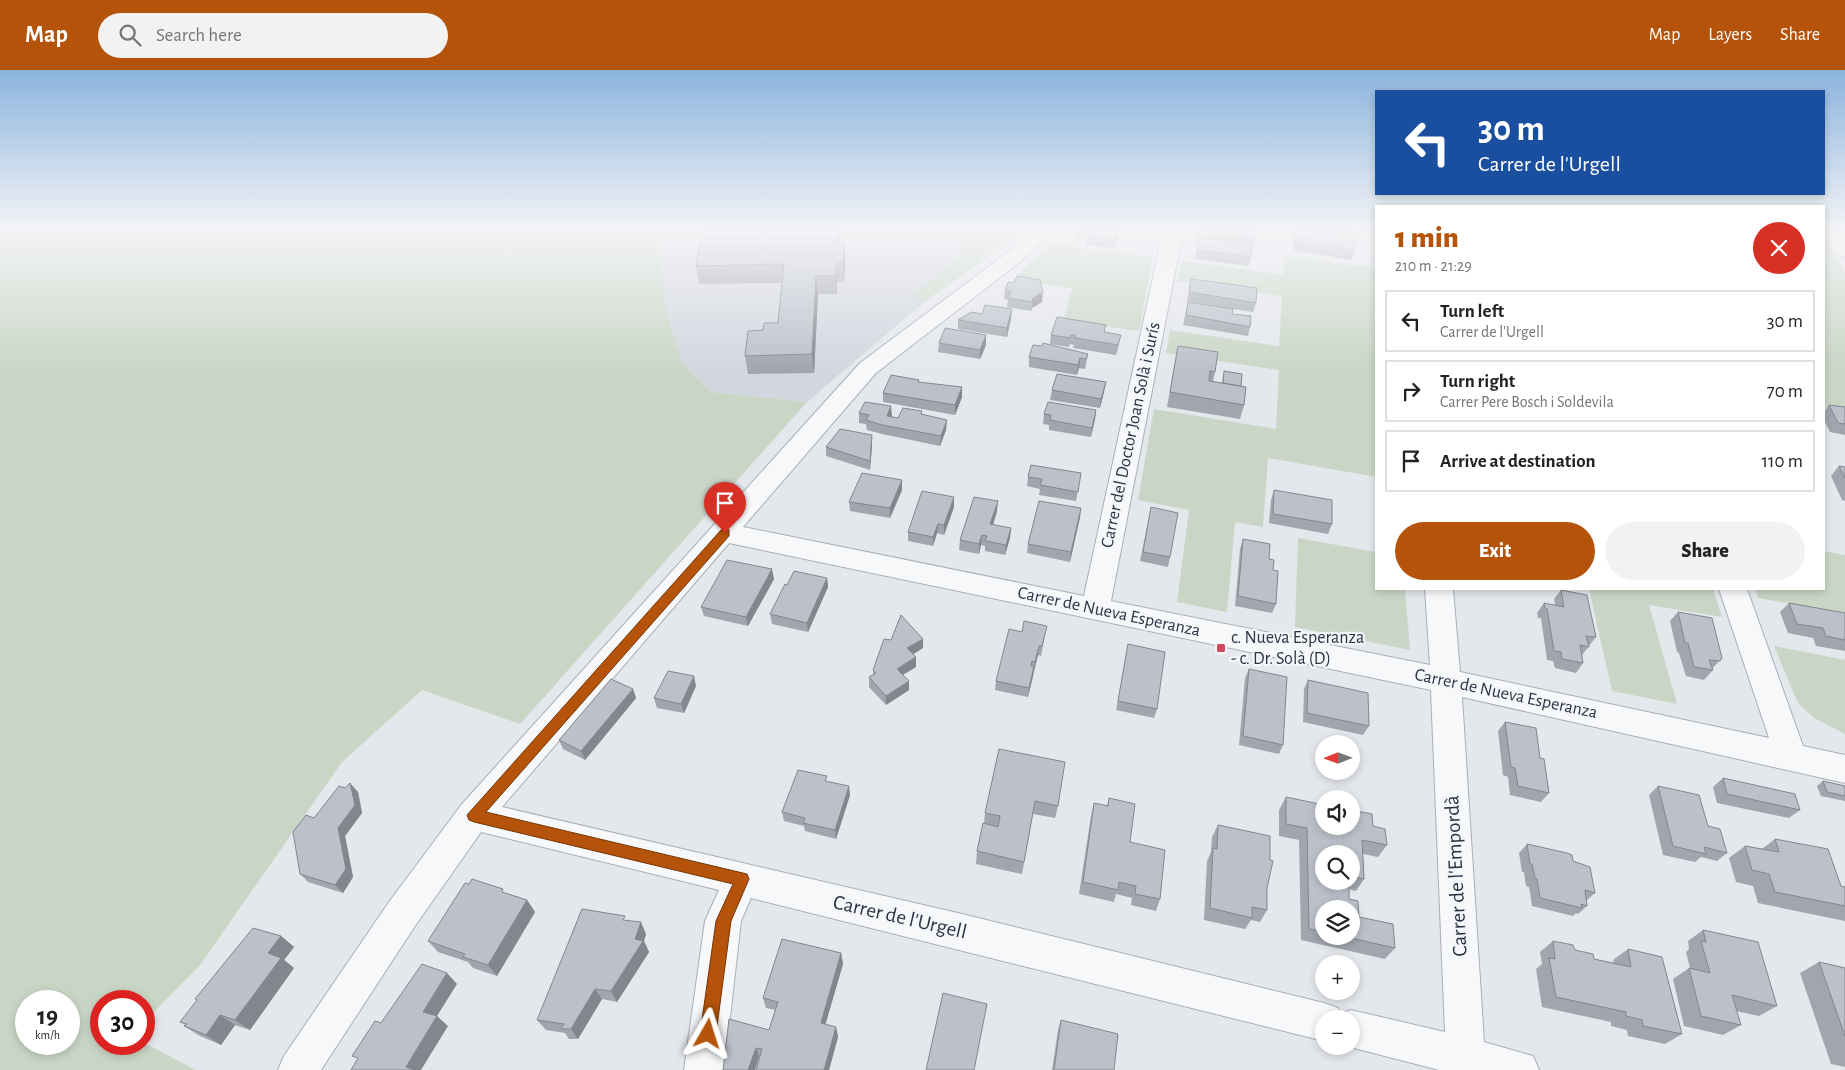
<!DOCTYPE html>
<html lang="en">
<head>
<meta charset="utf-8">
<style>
  body { margin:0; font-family:"Alegreya Sans",sans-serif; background:#f2f2f2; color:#222; height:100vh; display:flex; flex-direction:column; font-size:19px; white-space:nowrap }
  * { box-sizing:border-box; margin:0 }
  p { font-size:16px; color:#767676 }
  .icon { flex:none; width:28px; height:28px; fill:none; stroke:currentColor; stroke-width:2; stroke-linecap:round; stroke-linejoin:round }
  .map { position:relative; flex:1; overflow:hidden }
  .panel { position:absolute; left:1375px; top:135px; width:450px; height:385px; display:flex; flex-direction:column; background:#fff; border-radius:0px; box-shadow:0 2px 8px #0003 }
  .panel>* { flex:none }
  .top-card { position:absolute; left:1375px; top:20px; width:450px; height:105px; border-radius:0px; box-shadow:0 2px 8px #0003; background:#1a4fa0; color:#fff; overflow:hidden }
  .needle { width:32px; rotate:269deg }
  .buttons { position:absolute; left:1315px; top:665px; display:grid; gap:10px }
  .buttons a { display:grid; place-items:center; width:45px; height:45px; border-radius:50%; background:#fff; box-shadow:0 2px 8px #0003; font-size:25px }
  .speed { position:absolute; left:15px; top:920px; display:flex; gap:10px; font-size:25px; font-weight:700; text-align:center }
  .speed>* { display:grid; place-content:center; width:65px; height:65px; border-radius:50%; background:#fff; box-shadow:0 2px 8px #0003; line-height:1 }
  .speed small { font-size:12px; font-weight:400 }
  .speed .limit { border:8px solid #d22; background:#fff; color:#111 }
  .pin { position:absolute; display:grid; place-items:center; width:42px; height:42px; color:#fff; margin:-51px -21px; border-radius:50% 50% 50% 0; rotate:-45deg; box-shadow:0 0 5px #0007 }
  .pin .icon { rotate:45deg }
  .me { position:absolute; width:55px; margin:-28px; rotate:6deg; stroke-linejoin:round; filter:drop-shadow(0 0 4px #0008) }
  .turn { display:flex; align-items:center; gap:18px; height:105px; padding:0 20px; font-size:22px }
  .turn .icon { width:65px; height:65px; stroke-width:2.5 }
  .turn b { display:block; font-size:35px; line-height:42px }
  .round { display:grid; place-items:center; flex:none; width:52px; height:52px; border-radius:26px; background:#f2f2f2 }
  .overview { display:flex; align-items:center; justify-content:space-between; height:85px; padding:0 20px }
  h1 { font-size:30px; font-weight:800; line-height:38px; color:#b45309 }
  .button { display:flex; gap:10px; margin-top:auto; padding:10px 20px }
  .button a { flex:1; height:58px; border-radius:30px; background:#b45309; color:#fff; font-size:20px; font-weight:800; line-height:58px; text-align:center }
  .button a+a { background:#f2f2f2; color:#222 }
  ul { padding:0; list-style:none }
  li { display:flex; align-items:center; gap:15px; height:62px; margin:0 10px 8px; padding:0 10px; border:2px solid #e0e0e0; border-radius:0px }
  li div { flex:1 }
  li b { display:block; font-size:19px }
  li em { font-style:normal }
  header { display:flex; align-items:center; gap:30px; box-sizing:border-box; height:70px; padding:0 25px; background:#b45309; color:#fff }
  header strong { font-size:24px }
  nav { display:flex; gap:28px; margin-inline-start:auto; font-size:18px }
  .search { width:350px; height:45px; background:#f2f2f2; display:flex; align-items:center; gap:12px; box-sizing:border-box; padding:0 18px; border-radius:28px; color:#767676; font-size:19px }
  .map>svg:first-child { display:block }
</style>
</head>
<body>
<header>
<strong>Map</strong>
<div class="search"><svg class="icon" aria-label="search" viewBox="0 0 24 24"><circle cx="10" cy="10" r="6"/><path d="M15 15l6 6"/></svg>Search here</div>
<nav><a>Map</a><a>Layers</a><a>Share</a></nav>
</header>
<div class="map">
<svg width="1845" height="1000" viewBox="0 0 1845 1000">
  <rect width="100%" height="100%" fill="#e4e7ec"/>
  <path fill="#d2d6de" d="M658 161H968L955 190 915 225 923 233 807 332 711 322 682 293 667 244 658 174Z"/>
  <g fill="#c9d6c5" fill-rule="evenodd">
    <path d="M0 161H658V174L667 244 682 293 711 322 807 332 520 654 422 620 342 692 200 895 144 952V931H101V974L144 973 196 1000H0ZM26 931H69V974H26Z"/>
    <path d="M968 161H1017L1011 170 923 233 914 225 955 190Z"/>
    <path d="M1824 165 1845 202V341L1824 338Z"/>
    <path d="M1049 174 1153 187 1139 261 1064 250 1072 218 1013 210Z"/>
    <path d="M1285 186 1376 198V407L1268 388 1263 457 1235 452 1227 542 1177 532 1189 440 1138 430 1154 339 1276 359 1279 300 1166 283 1170 260 1279 276 1282 226 1178 211 1182 191 1284 205Z"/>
    <path d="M1298 468 1376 482V519H1405L1410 580 1295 557Z"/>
    <path d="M1824 481 1845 485V544L1758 528 1755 519H1824Z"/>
    <path d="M1589 519H1713L1722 547 1649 535 1677 634 1612 621Z"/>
    <path d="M1774 576 1845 590V664L1814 648 1798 633Z"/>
  </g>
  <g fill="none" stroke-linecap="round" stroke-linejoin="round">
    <g stroke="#a9aeb7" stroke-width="2">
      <g id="minor">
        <path d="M1030 161H1051L1025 188 876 303 743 457 1084 526 1163 161H1183L1111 531 1430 595 1425 519H1453L1460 602 1769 668 1719 519H1747L1803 676 1845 685V713L1462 627 1484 972 1533 986 1539 1000H1439L1346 976H1351V949H1324V971L751 828 741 851 724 1000H684L705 851 719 820 481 762 415 856 321 1000H278L284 986 389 832 462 734 860 293 1011 180ZM729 473 1431 620 1445 962 1351 940 1340 944 1338 938 1324 933 962 844 502 737Z"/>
        <path d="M1824 161H1842L1845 166V187L1838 185Z"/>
      </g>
    </g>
    <use href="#minor" fill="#f7f8fa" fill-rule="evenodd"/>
  </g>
  <g fill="#a1a5ae" fill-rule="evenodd">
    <path d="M703 161H840V173H844L845 191 844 212H837V224H818L814 303 748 304 745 286 763 260 778 253 782 213 699 214 696 196Z"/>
    <path d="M1077 161H1119L1114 179 1086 174V170L1076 168Z"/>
    <path d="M1199 161H1257V167L1254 176H1252L1251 187 1249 196 1195 189Z"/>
    <path d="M1295 161H1358L1356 167H1341V170L1355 181 1351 190 1293 180 1294 168 1296 161Z"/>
    <path d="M1191 209 1256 233 1253 242 1233 239 1232 244 1250 257 1248 266 1183 255 1188 232 1228 238 1187 231Z"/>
    <path d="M1008 212 1042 232 1032 238 1031 241 1007 237 1008 230 1004 229 1005 220Z"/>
    <path d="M1011 248 1007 267 958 259V250Z"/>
    <path d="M1105 263 1119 275 1116 285 1073 278 1074 275 1070 274 1069 277 1050 274 1051 265Z"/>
    <path d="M986 265V275L980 289 938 282 939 273Z"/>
    <path d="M1178 276 1215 302 1213 311 1222 313 1224 301 1244 335 1240 349 1167 337Z"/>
    <path d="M1088 284 1085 299 1079 298 1077 305 1029 297V287Z"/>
    <path d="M919 310V312L962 327 955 345 883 332V323Z"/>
    <path d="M1106 312 1100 338 1050 330 1052 320Z"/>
    <path d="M1829 335 1845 337V365L1830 362 1824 350V342Z"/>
    <path d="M891 336V347L898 348 922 344 946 360 940 376 882 364 867 360 866 354 859 353V343Z"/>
    <path d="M1096 340 1091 367 1049 360V355L1043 354 1044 344Z"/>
    <path d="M872 365V375L870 400 826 386V377Z"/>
    <path d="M1839 396 1845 397V431L1842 430 1831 406Z"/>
    <path d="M1081 403 1076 431 1039 425 1040 419 1027 416 1028 407Z"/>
    <path d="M902 420 890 448 850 441 849 432Z"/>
    <path d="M1274 420 1332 454 1328 464 1269 453 1271 430Z"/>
    <path d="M954 437 944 465 937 463 933 476 908 471V462Z"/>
    <path d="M1151 437 1170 487 1168 497 1140 491Z"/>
    <path d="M1081 438 1070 492 1027 483 1028 474Z"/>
    <path d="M997 441 993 455 1011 458 1010 468 1005 485 985 481V476L981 475 979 484 959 480 960 470Z"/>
    <path d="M1243 469 1269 489 1273 500 1276 534 1272 543 1235 536 1240 479Z"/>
    <path d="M827 508 828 517 808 562 772 554 770 544 787 515Z"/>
    <path d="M774 509 748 556 704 546 701 537Z"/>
    <path d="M1561 520 1596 567 1582 585 1583 593 1576 603 1555 598 1553 591 1547 590 1541 548H1538L1537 543 1544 533 1555 535 1554 529Z"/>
    <path d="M1789 533 1845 543V581L1816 576 1813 568 1788 563 1780 542Z"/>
    <path d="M1678 542 1722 588 1712 599 1713 600 1704 610 1686 606 1679 583 1677 582 1670 551Z"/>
    <path d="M1045 565 1041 586 1038 585 1028 627 995 620 996 611Z"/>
    <path d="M1128 574 1157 639 1154 648 1116 640Z"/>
    <path d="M923 578 913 584 916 597 903 605 909 620 886 635 869 617V607L873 605V600Z"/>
    <path d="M1249 599 1283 675 1279 684 1239 675 1245 608Z"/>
    <path d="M1308 610 1369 656 1363 665 1303 652 1304 619Z"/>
    <path d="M696 616 684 643 657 638 654 628Z"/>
    <path d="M633 619 636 628 585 690 563 679 559 670Z"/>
    <path d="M1505 652 1540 688 1549 723 1541 732 1510 725 1508 707 1503 705 1498 661Z"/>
    <path d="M999 679 1058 736 1055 748 1033 744 1022 804 976 794 977 781 984 754 985 743Z"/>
    <path d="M1723 708 1800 740 1789 748 1717 733 1713 717Z"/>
    <path d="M1823 711 1845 716V731L1821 726 1817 716Z"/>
    <path d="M1658 716 1708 756 1727 783 1717 791 1701 787 1695 792 1663 785 1649 725Z"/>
    <path d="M358 722 362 743 345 766 353 807 343 823 308 812 300 804 314 748Z"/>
    <path d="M850 725 836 769 805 761 804 756 784 751 782 742Z"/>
    <path d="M1286 727 1373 756 1387 775 1378 787 1363 784 1364 809 1356 821 1349 819V829L1359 847 1395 878 1385 889 1301 870 1299 770 1279 766V740ZM1351 784V811H1324ZM1324 839 1351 866H1324Z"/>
    <path d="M1109 728 1130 772 1160 829 1156 841 1131 835 1132 828 1116 824 1114 832 1079 824 1091 746 1094 733 1107 736Z"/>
    <path d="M1218 755 1267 818V840L1260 852 1251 850 1245 859 1204 850 1207 791 1211 782 1212 767Z"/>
    <path d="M1775 769 1841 816 1845 817V851L1758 833 1753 816 1736 812 1729 788 1745 776 1762 779Z"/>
    <path d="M1527 774 1573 791 1595 823 1586 831 1587 836 1578 844 1576 843 1573 846 1532 836 1529 817 1526 816 1524 802H1522L1519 783Z"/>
    <path d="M506 823 527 830 535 842 497 906 473 898 468 892 438 882 428 871Z"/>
    <path d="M627 850 646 864 644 871 649 882 617 932 602 929 578 969H569L565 963 546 960 537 950Z"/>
    <path d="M1703 860 1777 936 1759 946 1736 941 1741 955 1723 965 1684 956 1673 909 1689 898H1690L1686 882 1689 879 1688 871Z"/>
    <path d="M281 866 294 877 284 890 294 898 250 960 235 955 221 975 200 966 184 956 186 955 180 952Z"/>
    <path d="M1553 871 1594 889 1614 893 1613 890 1628 879 1682 964 1665 974 1628 966 1627 960 1611 956V952L1542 937 1536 899 1542 894 1540 882Z"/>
    <path d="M841 883 843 894 825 954 836 957 838 967 829 1000H756L759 987 723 1000 769 960 775 940 766 938 763 928Z"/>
    <path d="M1819 892 1845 898V997L1831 994 1800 903Z"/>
    <path d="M1061 950 1114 1000H1052L1058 960Z"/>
  </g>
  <g fill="#83868d">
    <path d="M838 161H840L839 191 838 173Z"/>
    <path d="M1118 161H1119L1114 179Z"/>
    <path d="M844 173 845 191 844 212 843 193Z"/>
    <path d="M836 194 837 212V224L836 206Z"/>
    <path d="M816 206 818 224 814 303 812 284Z"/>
    <path d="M1043 222 1042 232 1032 238 1031 241 1033 228Z"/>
    <path d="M1012 239 1011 248 1007 267V258Z"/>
    <path d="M986 265V275L980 289V280Z"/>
    <path d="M1080 288 1079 298 1077 305 1078 295Z"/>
    <path d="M1106 312 1104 322 1100 338 1101 329Z"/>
    <path d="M962 317V327L955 345V335Z"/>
    <path d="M891 336 892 346 887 356V346Z"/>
    <path d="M1096 340 1095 350 1091 367 1092 358Z"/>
    <path d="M947 350 946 360 940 376 941 366Z"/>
    <path d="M872 365V375L870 400V391Z"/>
    <path d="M902 410V420L890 448V438Z"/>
    <path d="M954 427V437L944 465V455Z"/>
    <path d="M998 431 997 441 990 464V454Z"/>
    <path d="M1081 438 1080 448 1070 492 1071 482Z"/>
    <path d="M938 454 937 463 933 476V467Z"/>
    <path d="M1011 458 1010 468 1005 485 1006 475Z"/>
    <path d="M982 465 981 475 979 484V474Z"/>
    <path d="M772 499 774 509 748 556 746 547Z"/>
    <path d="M827 508 828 517 808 562 807 553Z"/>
    <path d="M923 569V578L907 588V578Z"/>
    <path d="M1039 576 1038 585 1034 601 1035 592Z"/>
    <path d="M916 587V597L897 608V599Z"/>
    <path d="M1034 596 1033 606 1028 627 1029 618Z"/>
    <path d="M694 606 696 616 684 643 681 634Z"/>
    <path d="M909 611V620L886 635V626Z"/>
    <path d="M633 619 636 628 585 690 581 681Z"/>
    <path d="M350 713 358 722 362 743 345 766 353 807 343 823 335 815 338 758Z"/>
    <path d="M849 716 850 725 836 769 835 760Z"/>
    <path d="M527 830 535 842 497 906 488 895Z"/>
    <path d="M641 852 646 864 644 871 649 882 617 932 611 921 635 869Z"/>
    <path d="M281 866 294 877 284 890 294 898 250 960 235 950 268 883Z"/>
    <path d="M841 883 843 894 823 963 821 953Z"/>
    <path d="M447 903 457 914 437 946 448 956 421 1000H410L406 997 423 942Z"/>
    <path d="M595 919 602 929 578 969 571 959Z"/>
    <path d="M220 945 235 955 221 975 206 965Z"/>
    <path d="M836 957 838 967 829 1000H824Z"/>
    <path d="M756 978 759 987 755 1000H748Z"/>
  </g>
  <g fill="#bbc0ca" stroke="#83868d">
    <path d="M703 161H838V173H844L843 193 836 194V206H816L812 284 745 286 748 261 763 260 764 253H778L784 194 696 196Z"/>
    <path d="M1088 161H1118L1116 170 1087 164Z"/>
    <path d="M1212 161H1257V167Z"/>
    <path d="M1296 161H1310L1341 165V170L1355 172V181L1296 170Z"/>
    <path d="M1199 167 1252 175 1251 187 1197 180Z"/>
    <path d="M1017 206 1040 210 1043 222 1033 228 1032 232 1008 228 1011 221 1005 220 1008 212 1014 213Z"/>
    <path d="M1191 209 1257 218 1256 233 1189 222Z"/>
    <path d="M1188 232 1233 239 1232 244 1251 246 1250 257 1186 245Z"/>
    <path d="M985 235 1012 239 1007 258 958 250 971 242 982 244Z"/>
    <path d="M1057 247 1106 255 1104 262 1121 265 1118 275 1075 268V265H1071L1070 268 1051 265Z"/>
    <path d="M945 258 986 265 980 280 939 273Z"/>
    <path d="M1043 273 1088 284 1086 289 1080 288 1078 295 1029 287 1033 275 1042 276Z"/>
    <path d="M1178 276 1218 282 1215 302 1210 301 1209 311 1246 317 1244 335 1170 322Z"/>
    <path d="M1224 301 1242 304 1241 316 1223 313Z"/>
    <path d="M1057 304 1106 312 1101 329 1052 320Z"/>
    <path d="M891 305 919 310 918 312 962 317 955 335 883 323Z"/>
    <path d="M865 332 891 336 887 346 898 348 903 338 922 341 921 344 947 350 941 366 882 355 866 350 869 345 859 343Z"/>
    <path d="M1048 332 1096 340 1092 358 1050 350 1051 345 1044 344Z"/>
    <path d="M1829 335 1845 337V354L1838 353Z"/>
    <path d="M840 359 872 365 870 391 826 377Z"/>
    <path d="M1031 395 1081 403 1078 422 1040 415 1042 409 1028 407Z"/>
    <path d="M1839 396 1845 397V408Z"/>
    <path d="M862 403 902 410 890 438 849 432Z"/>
    <path d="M1274 420 1332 430V454L1273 444Z"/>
    <path d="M922 421 954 427 944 455 938 454 933 467 908 462Z"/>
    <path d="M974 427 998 431 990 454 1011 458 1006 475 985 471 987 466 982 465 979 474 960 470Z"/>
    <path d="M1039 431 1081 438 1071 482 1028 474Z"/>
    <path d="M1151 437 1178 443 1170 487 1143 482Z"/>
    <path d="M1243 469 1270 474 1269 489 1274 490 1273 500 1278 501 1276 534 1238 526Z"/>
    <path d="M727 490 772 499 746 547 701 537Z"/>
    <path d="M794 501 827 508 807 553 770 544 785 514 787 515Z"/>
    <path d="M1561 520 1587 525 1596 567 1586 566 1589 577 1580 575 1583 593 1562 589 1561 582 1554 581 1547 539 1545 538 1544 533 1564 537Z"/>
    <path d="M1789 533 1845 543V570L1826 566 1823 558 1797 554Z"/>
    <path d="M1678 542 1712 548 1722 588 1720 591 1709 590 1713 600 1694 597 1688 573H1685Z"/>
    <path d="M901 545 923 569 907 578 916 587 897 599 909 611 886 626 869 607 876 603 873 600 884 569 891 570Z"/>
    <path d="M1024 551 1047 556 1042 576H1039L1035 592 1032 591 1031 596H1034L1029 618 996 611 1009 559 1022 562Z"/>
    <path d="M1128 574 1165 582 1157 639 1118 631Z"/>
    <path d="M1249 599 1287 607 1283 675 1243 666Z"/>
    <path d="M668 601 694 606 681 634 654 628Z"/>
    <path d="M611 609 633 619 581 681 559 670Z"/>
    <path d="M1308 610 1368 623 1369 656 1307 643Z"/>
    <path d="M1505 652 1536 658 1540 688 1544 689 1549 723 1518 716 1515 698 1511 697Z"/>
    <path d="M999 679 1065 692 1058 736 1035 731 1024 792 977 781 983 753 998 757 1000 746 985 743Z"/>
    <path d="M798 700 827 706 825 711 849 716 835 760 803 753 805 748 782 742Z"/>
    <path d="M1723 708 1795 724 1800 740 1727 724Z"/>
    <path d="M1823 711 1845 716V726L1827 722Z"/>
    <path d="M350 713 355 735 338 758 346 799 335 815 300 804 293 762 306 745 314 748 339 716 345 718Z"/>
    <path d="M1658 716 1699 725 1708 756 1720 759 1727 783 1704 777 1706 784 1673 776Z"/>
    <path d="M1286 727 1324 735V756H1351V740L1372 744 1373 756 1385 759 1387 775 1362 770 1364 809 1351 806V784H1324V811H1349V829L1358 831 1359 847 1393 854 1395 878 1342 866H1351V839H1324V862L1309 859 1307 758 1286 754Z"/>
    <path d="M1109 728 1135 734 1130 772 1165 780 1160 829 1135 824 1136 816 1119 812 1118 820 1083 812 1094 733 1108 736Z"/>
    <path d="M1218 755 1270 766V790L1273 791 1267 818V840L1252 837V848L1210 838 1213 778 1217 779Z"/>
    <path d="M1775 769 1828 779 1841 816 1845 817V836L1775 822 1769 804 1752 800 1745 776 1779 782Z"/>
    <path d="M1527 774 1567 783 1572 785 1573 791 1590 797 1595 823 1585 820 1587 836 1581 834 1582 838 1540 828 1537 809 1535 808 1532 794H1530Z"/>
    <path d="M472 809 503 819 502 822 527 830 488 895 463 887 465 884 428 871 465 813 469 814Z"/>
    <path d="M582 839 625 846 623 850 641 852 635 869 643 871 611 921 595 919 571 959H561L564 954 537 950Z"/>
    <path d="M253 858 281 866 268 883 281 888 235 950 220 945 206 965 184 956 187 954 180 952 197 930 195 929Z"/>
    <path d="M1703 860 1758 872 1777 936 1732 925 1741 955 1701 946 1689 898 1710 903 1701 871 1706 872Z"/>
    <path d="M782 869 841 883 821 953 836 957 824 1000H756L762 979 756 978 748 1000H723L729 949 769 960 778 932 763 928Z"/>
    <path d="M1553 871 1573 875 1575 880 1593 884 1594 889 1631 897 1628 879 1662 887 1682 964 1643 956 1642 950 1626 946V942L1556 927 1549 888 1555 889Z"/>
    <path d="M1819 892 1845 898V966Z"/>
    <path d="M422 894 447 903 423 942 437 946 406 997 415 1000H351L358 988 352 986 375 951 381 953Z"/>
    <path d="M943 923 987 934 974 1000H926Z"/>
    <path d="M1061 950 1118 964 1114 1000H1054Z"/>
  </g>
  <linearGradient id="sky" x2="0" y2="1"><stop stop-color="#8bb4dd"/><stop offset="0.53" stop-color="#f3f4f6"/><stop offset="1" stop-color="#f3f4f6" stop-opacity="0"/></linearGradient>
  <rect width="1845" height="301" fill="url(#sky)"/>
  <path fill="#b45309" stroke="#753606" d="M725 459 729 460V466L486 742 747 804 749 809 731 851 716 964 714 969 708 972 702 969 700 964 716 851 733 814 474 752 469 750 467 745 721 460Z"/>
  <rect fill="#d1495b" stroke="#f4f6f9" stroke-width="2" x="1216" y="573" width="10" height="10" rx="2.5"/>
  <g text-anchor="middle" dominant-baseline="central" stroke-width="4.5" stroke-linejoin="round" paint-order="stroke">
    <g font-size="18" fill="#2b3445" stroke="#f4f6f9">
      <text transform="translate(1131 365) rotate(-78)">Carrer del Doctor Joan Solà i Surís</text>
      <text transform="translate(1109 542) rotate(12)">Carrer de Nueva Esperanza</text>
      <text transform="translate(1506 624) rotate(12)">Carrer de Nueva Esperanza</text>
    </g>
    <g font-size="18" fill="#2b3445" stroke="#f4f6f9" text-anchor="start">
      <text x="1231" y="568">c. Nueva Esperanza<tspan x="1231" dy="21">- c. Dr. Solà (D)</tspan></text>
    </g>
    <g font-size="21" fill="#2b3445" stroke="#f4f6f9">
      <text transform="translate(1456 806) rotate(-93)">Carrer de l'Empordà</text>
      <text transform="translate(900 847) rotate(13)">Carrer de l'Urgell</text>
    </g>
  </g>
</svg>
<div class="buttons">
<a><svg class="needle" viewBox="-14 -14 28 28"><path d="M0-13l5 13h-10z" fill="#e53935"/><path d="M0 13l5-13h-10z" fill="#767676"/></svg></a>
<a><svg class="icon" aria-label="sound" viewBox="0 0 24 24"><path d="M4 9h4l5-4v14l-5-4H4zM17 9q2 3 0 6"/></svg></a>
<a><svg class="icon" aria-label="search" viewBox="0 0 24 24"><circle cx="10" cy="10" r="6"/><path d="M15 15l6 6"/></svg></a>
<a><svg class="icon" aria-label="layers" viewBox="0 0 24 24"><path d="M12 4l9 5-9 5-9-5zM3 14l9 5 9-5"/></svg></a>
<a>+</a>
<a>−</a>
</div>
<div class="speed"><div>19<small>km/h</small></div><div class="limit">30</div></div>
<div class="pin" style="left:725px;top:463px;background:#d93025"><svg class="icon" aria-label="arrive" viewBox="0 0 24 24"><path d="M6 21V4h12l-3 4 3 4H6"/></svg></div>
<svg class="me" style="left:708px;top:964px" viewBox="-20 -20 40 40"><path d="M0-17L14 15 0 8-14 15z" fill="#b45309" stroke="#fff" stroke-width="4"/></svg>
<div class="top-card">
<div class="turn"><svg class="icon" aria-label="left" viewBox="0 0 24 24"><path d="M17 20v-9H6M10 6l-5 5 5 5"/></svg><div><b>30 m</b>Carrer de l'Urgell</div></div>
</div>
<section class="panel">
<div class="overview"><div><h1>1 min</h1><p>210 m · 21:29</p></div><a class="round" style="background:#d93025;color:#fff"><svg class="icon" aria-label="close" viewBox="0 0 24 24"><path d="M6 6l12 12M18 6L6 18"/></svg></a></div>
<ul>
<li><svg class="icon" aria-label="left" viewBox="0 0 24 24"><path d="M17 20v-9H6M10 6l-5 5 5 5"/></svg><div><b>Turn left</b><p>Carrer de l'Urgell</p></div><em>30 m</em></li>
<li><svg class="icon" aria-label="right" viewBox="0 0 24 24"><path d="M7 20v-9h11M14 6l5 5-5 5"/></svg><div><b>Turn right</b><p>Carrer Pere Bosch i Soldevila</p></div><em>70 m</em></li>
<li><svg class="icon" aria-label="arrive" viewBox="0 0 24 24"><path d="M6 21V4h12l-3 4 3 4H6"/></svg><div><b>Arrive at destination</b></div><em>110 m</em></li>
</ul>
<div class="button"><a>Exit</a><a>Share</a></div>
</section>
</div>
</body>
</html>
